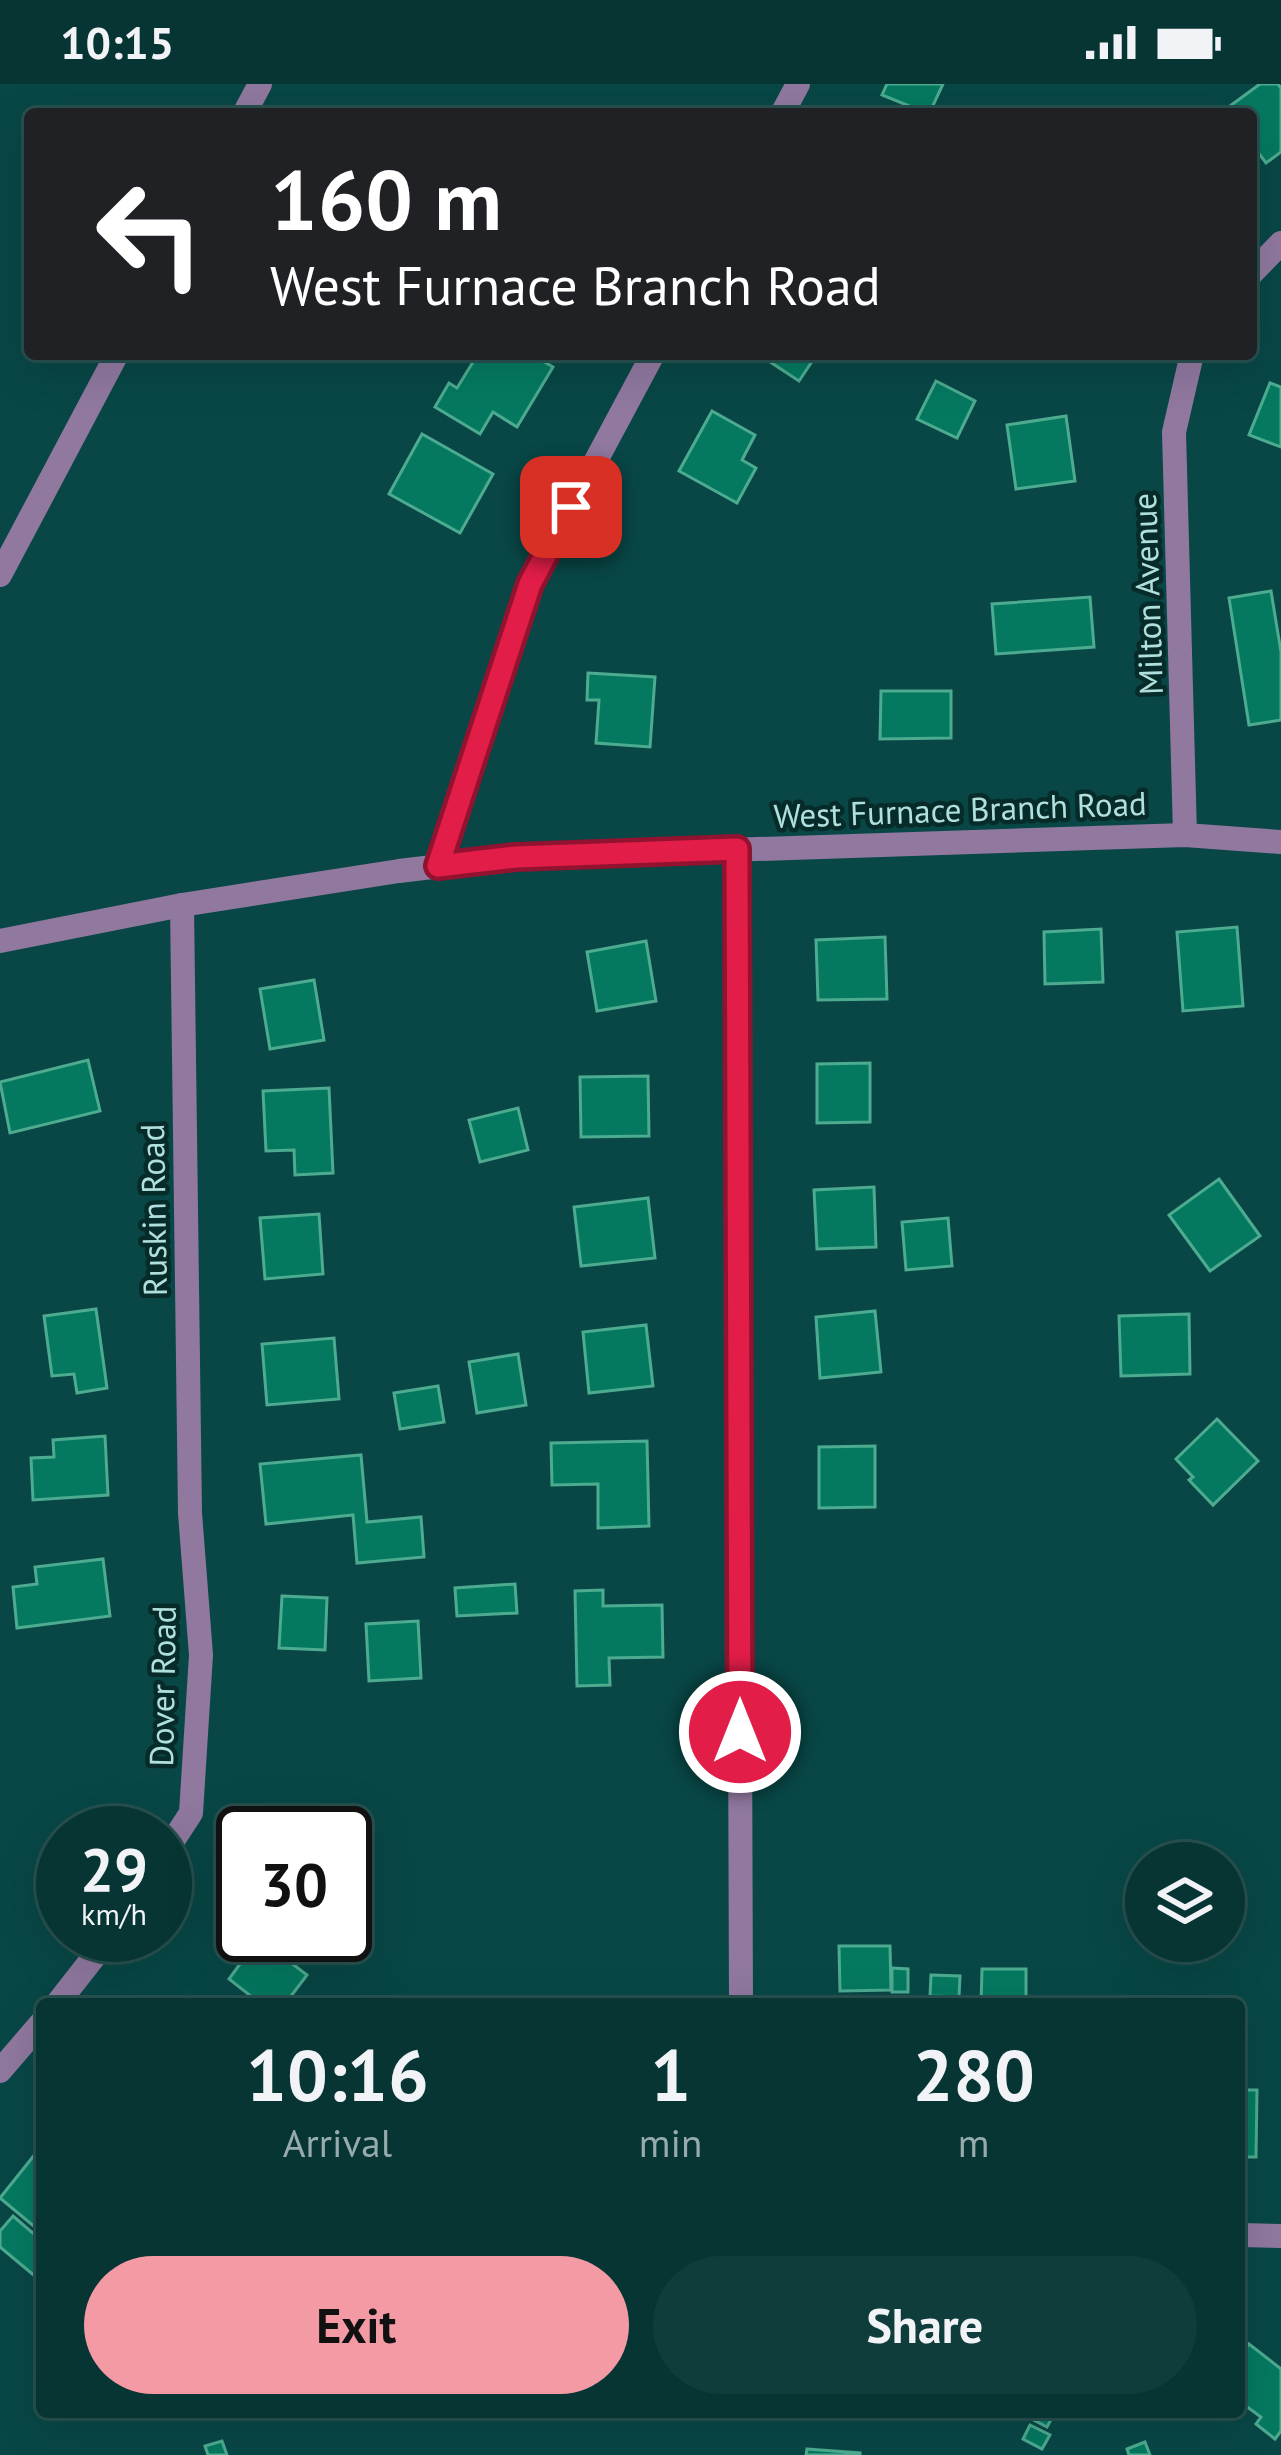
<!DOCTYPE html>
<html lang="en">
<head>
<meta charset="utf-8">
<style>
  body { margin:0; font-family:"PT Sans",sans-serif; background:#0f3d3c; color:#f1f3f6; height:100vh; display:flex; flex-direction:column; font-size:45px; white-space:nowrap }
  * { box-sizing:border-box; margin:0 }
  p { font-size:39px; color:#98abac }
  .icon { flex:none; width:66px; height:66px; fill:none; stroke:currentColor; stroke-width:2; stroke-linecap:round; stroke-linejoin:round }
  .map { position:relative; flex:1; overflow:hidden }
  .panel { position:absolute; left:36px; top:1914px; width:1209px; height:420px; display:flex; flex-direction:column; background:#063534; border-radius:12px; box-shadow:0 12px 48px #0002,0 0 0 3px #27504f }
  .panel>* { flex:none }
  .banner { position:absolute; left:24px; top:24px; width:1233px; height:252px; border-radius:12px; box-shadow:0 12px 48px #0002,0 0 0 3px #27504f; background:#202124; color:#fff; overflow:hidden }
  .controls { position:absolute; left:1125px; top:1758px; display:grid; gap:24px }
  .controls a { display:grid; place-items:center; width:120px; height:120px; border-radius:50%; background:#063534; box-shadow:0 12px 48px #0002,0 0 0 3px #27504f; font-size:60px }
  .speed { position:absolute; left:36px; top:1722px; display:flex; gap:24px; font-size:60px; font-weight:700; text-align:center }
  .speed>* { display:grid; place-content:center; width:156px; height:156px; border-radius:50%; background:#063534; box-shadow:0 12px 48px #0002,0 0 0 3px #27504f; line-height:1 }
  .speed small { font-size:30px; font-weight:400 }
  .speed .limit { border:6px solid #111; border-radius:18px; background:#fff; color:#111 }
  .pin { position:absolute; display:grid; place-items:center; width:102px; height:102px; color:#fff; margin:-51px; border-radius:24px; box-shadow:0 6px 18px #0006 }
  .me { position:absolute; width:132px; margin:-66px; rotate:0deg; stroke-linejoin:round; filter:drop-shadow(0 0 9px #0008) }
  .turn { display:flex; align-items:center; gap:42px; height:252px; padding:0 48px; font-size:54px }
  .turn .icon { width:156px; height:156px; stroke-width:2.5 }
  .turn b { display:block; font-size:84px; line-height:102px }
  .eta { display:flex; justify-content:space-evenly; align-items:center; height:204px; text-align:center }
  .eta b { font-size:72px; font-weight:800; line-height:84px }
  .cta { display:flex; gap:24px; margin-top:auto; padding:24px 48px }
  .cta a { flex:1; height:138px; border-radius:72px; background:#f49aa5; color:#111; font-size:48px; font-weight:800; line-height:138px; text-align:center }
  .cta a+a { background:#0f3d3c; color:#f1f3f6 }
  .status { display:flex; justify-content:space-between; align-items:center; height:84px; padding:0 60px; background:#063534; direction:ltr }
  .status svg { height:33px; fill:currentColor }
  .map>svg:first-child { display:block }
</style>
</head>
<body>
<div class="status"><b>10:15</b><svg viewBox="0 0 49 12"><path d="M0 12V9h3v3zM5 12V6h3v6zM10 12V3h3v9zM15 12V0h3v12zM26 1h20v11H26zM47 4h2v5h-2z"/></svg></div>
<div class="map">
<svg width="1281" height="2371" viewBox="0 0 1281 2371">
  <rect width="100%" height="100%" fill="#084746"/>
  <g fill="#057960" stroke="#4dab90" stroke-width="3">
    <path d="M887 0H943L929 30 882 11Z"/>
    <path d="M1260 0H1278L1281 4V68L1266 79 1251 59V30H1219Z"/>
    <path d="M478 270H531L553 283 517 343 493 328 480 350 435 323 449 299 457 304Z"/>
    <path d="M758 270H817L799 297Z"/>
    <path d="M936 297 975 317 957 354 917 335Z"/>
    <path d="M1270 299 1281 303V363L1249 351Z"/>
    <path d="M712 327 755 351 742 376 756 384 737 419 679 387Z"/>
    <path d="M1066 332 1075 397 1016 405 1007 341Z"/>
    <path d="M422 350 493 390 460 449 389 410Z"/>
    <path d="M1271 507 1281 568V636L1249 641 1229 514Z"/>
    <path d="M1090 513 1094 563 996 570 992 520Z"/>
    <path d="M588 589 655 593 650 663 596 659 599 616H587Z"/>
    <path d="M881 607H951V654L880 655Z"/>
    <path d="M1237 843 1243 922 1183 927 1177 848Z"/>
    <path d="M1101 845 1103 898 1045 900 1044 848Z"/>
    <path d="M885 853 887 915 818 916 816 856Z"/>
    <path d="M646 857 656 917 597 927 587 868Z"/>
    <path d="M314 896 324 956 270 965 260 905Z"/>
    <path d="M88 976 100 1027 10 1049 0 998Z"/>
    <path d="M870 979V1038L817 1039V980Z"/>
    <path d="M648 992 649 1052 581 1053 580 993Z"/>
    <path d="M329 1004 333 1089 295 1091 294 1066 266 1067 263 1007Z"/>
    <path d="M518 1024 528 1066 480 1078 469 1036Z"/>
    <path d="M1219 1095 1260 1152 1210 1187 1169 1131Z"/>
    <path d="M874 1103 876 1163 817 1165 814 1106Z"/>
    <path d="M648 1114 655 1174 581 1182 574 1123Z"/>
    <path d="M319 1130 323 1190 265 1195 260 1134Z"/>
    <path d="M948 1134 952 1182 906 1186 902 1138Z"/>
    <path d="M96 1225 107 1304 77 1309 74 1290 52 1292 44 1232Z"/>
    <path d="M875 1227 881 1288 820 1294 816 1233Z"/>
    <path d="M1189 1230 1190 1290 1121 1292 1119 1232Z"/>
    <path d="M646 1241 653 1302 589 1309 583 1248Z"/>
    <path d="M334 1254 339 1315 267 1321 262 1260Z"/>
    <path d="M518 1270 526 1321 477 1329 469 1278Z"/>
    <path d="M438 1302 444 1338 400 1345 394 1309Z"/>
    <path d="M1217 1335 1258 1377 1213 1421 1189 1396 1193 1393 1176 1375Z"/>
    <path d="M105 1352 108 1411 33 1416 31 1374 54 1373 53 1356Z"/>
    <path d="M647 1357 649 1442 598 1444V1400L552 1401 551 1359Z"/>
    <path d="M875 1362V1423L819 1424V1363Z"/>
    <path d="M361 1371 367 1438 421 1433 424 1473 357 1479 353 1431 266 1440 260 1380Z"/>
    <path d="M103 1475 110 1532 17 1544 13 1503 37 1500 35 1483Z"/>
    <path d="M515 1500 517 1529 457 1532 455 1504Z"/>
    <path d="M603 1506V1522L662 1521 663 1573 609 1574 610 1601 577 1602 575 1507Z"/>
    <path d="M282 1512 327 1514 325 1566 279 1564Z"/>
    <path d="M418 1537 421 1594 369 1597 366 1540Z"/>
    <path d="M256 1852 307 1891 285 1920H261L229 1895 240 1880 236 1877Z"/>
    <path d="M839 1862H890L891 1906 840 1907Z"/>
    <path d="M892 1884 908 1885V1908H892Z"/>
    <path d="M982 1885H1026V1920H981Z"/>
    <path d="M931 1891 960 1892 959 1913 930 1912Z"/>
    <path d="M1239 2006H1257L1256 2073H1239Z"/>
    <path d="M36 2069 42 2074V2149L0 2114Z"/>
    <path d="M13 2132 42 2157V2198L0 2163V2147Z"/>
    <path d="M1249 2260 1281 2285V2347L1275 2355 1256 2340 1261 2333 1239 2317V2274Z"/>
    <path d="M1033 2328H1055L1047 2343 1030 2334Z"/>
    <path d="M1030 2341 1050 2351 1042 2365 1023 2355Z"/>
    <path d="M222 2357 227 2371H208L205 2362Z"/>
    <path d="M1145 2358 1150 2371H1129L1127 2365Z"/>
    <path d="M807 2365 860 2369V2371H806Z"/>
  </g>
  <g fill="none" stroke-linecap="round" stroke-linejoin="round">
    <g stroke="#90789f" stroke-width="24">
      <path d="M244 30 260 0"/>
      <path d="M782 30 798 0"/>
      <path d="M1251 190 1281 159"/>
      <path d="M0 491 117 270"/>
      <path d="M1185 751 1174 348 1192 270"/>
      <path d="M737 765 741 1920"/>
      <path d="M438 782 530 500 653 270"/>
      <path d="M165 1769 191 1729 201 1571 190 1429 182 821"/>
      <path d="M57 1920 111 1851"/>
      <path d="M0 1987 42 1938"/>
      <path d="M1239 2151 1281 2152"/>
    </g>
    <path stroke="#90789f" stroke-width="24" d="M0 857 182 821 399 787 516 773 1185 751 1281 758"/>
  </g>
  <g fill="none" stroke-linecap="round" stroke-linejoin="round">
    <g stroke="#92132f" stroke-width="30">
      <path id="route" d="M571 423 530 500 438 782 516 773 737 765 740 1648"/>
    </g>
    <use href="#route" stroke="#e11d48" stroke-width="21"/>
  </g>
  <g text-anchor="middle" dominant-baseline="central" stroke-width="9" stroke-linejoin="round" paint-order="stroke">
    <g font-size="33" fill="#b0e0dd" stroke="#072b29">
      <text transform="translate(1147 510) rotate(-92)">Milton Avenue</text>
      <text transform="translate(960 725) rotate(-2)">West Furnace Branch Road</text>
      <text transform="translate(153 1126) rotate(-91)">Ruskin Road</text>
      <text transform="translate(162 1602) rotate(-89)">Dover Road</text>
    </g>
  </g>
</svg>
<div class="controls">
<a><svg class="icon" aria-label="layers" viewBox="0 0 24 24"><path d="M12 4l9 5-9 5-9-5zM3 14l9 5 9-5"/></svg></a>
</div>
<div class="speed"><div>29<small>km/h</small></div><div class="limit">30</div></div>
<div class="pin" style="left:571px;top:423px;background:#d93025"><svg class="icon" aria-label="arrive" viewBox="0 0 24 24"><path d="M6 21V4h12l-3 4 3 4H6"/></svg></div>
<svg class="me" style="left:740px;top:1648px" viewBox="-20 -20 40 40"><circle r="17" fill="#e11d48" stroke="#fff" stroke-width="3"/><path d="M0-11L8 9 0 5-8 9z" fill="#fff"/></svg>
<div class="banner">
<div class="turn"><svg class="icon" aria-label="left" viewBox="0 0 24 24"><path d="M17 20v-9H6M10 6l-5 5 5 5"/></svg><div><b>160 m</b>West Furnace Branch Road</div></div>
</div>
<section class="panel">
<div class="eta">
<div><b>10:16</b><p>Arrival</p></div>
<div><b>1</b><p>min</p></div>
<div><b>280</b><p>m</p></div>
</div>
<div class="cta"><a>Exit</a><a>Share</a></div>
</section>
</div>
</body>
</html>
